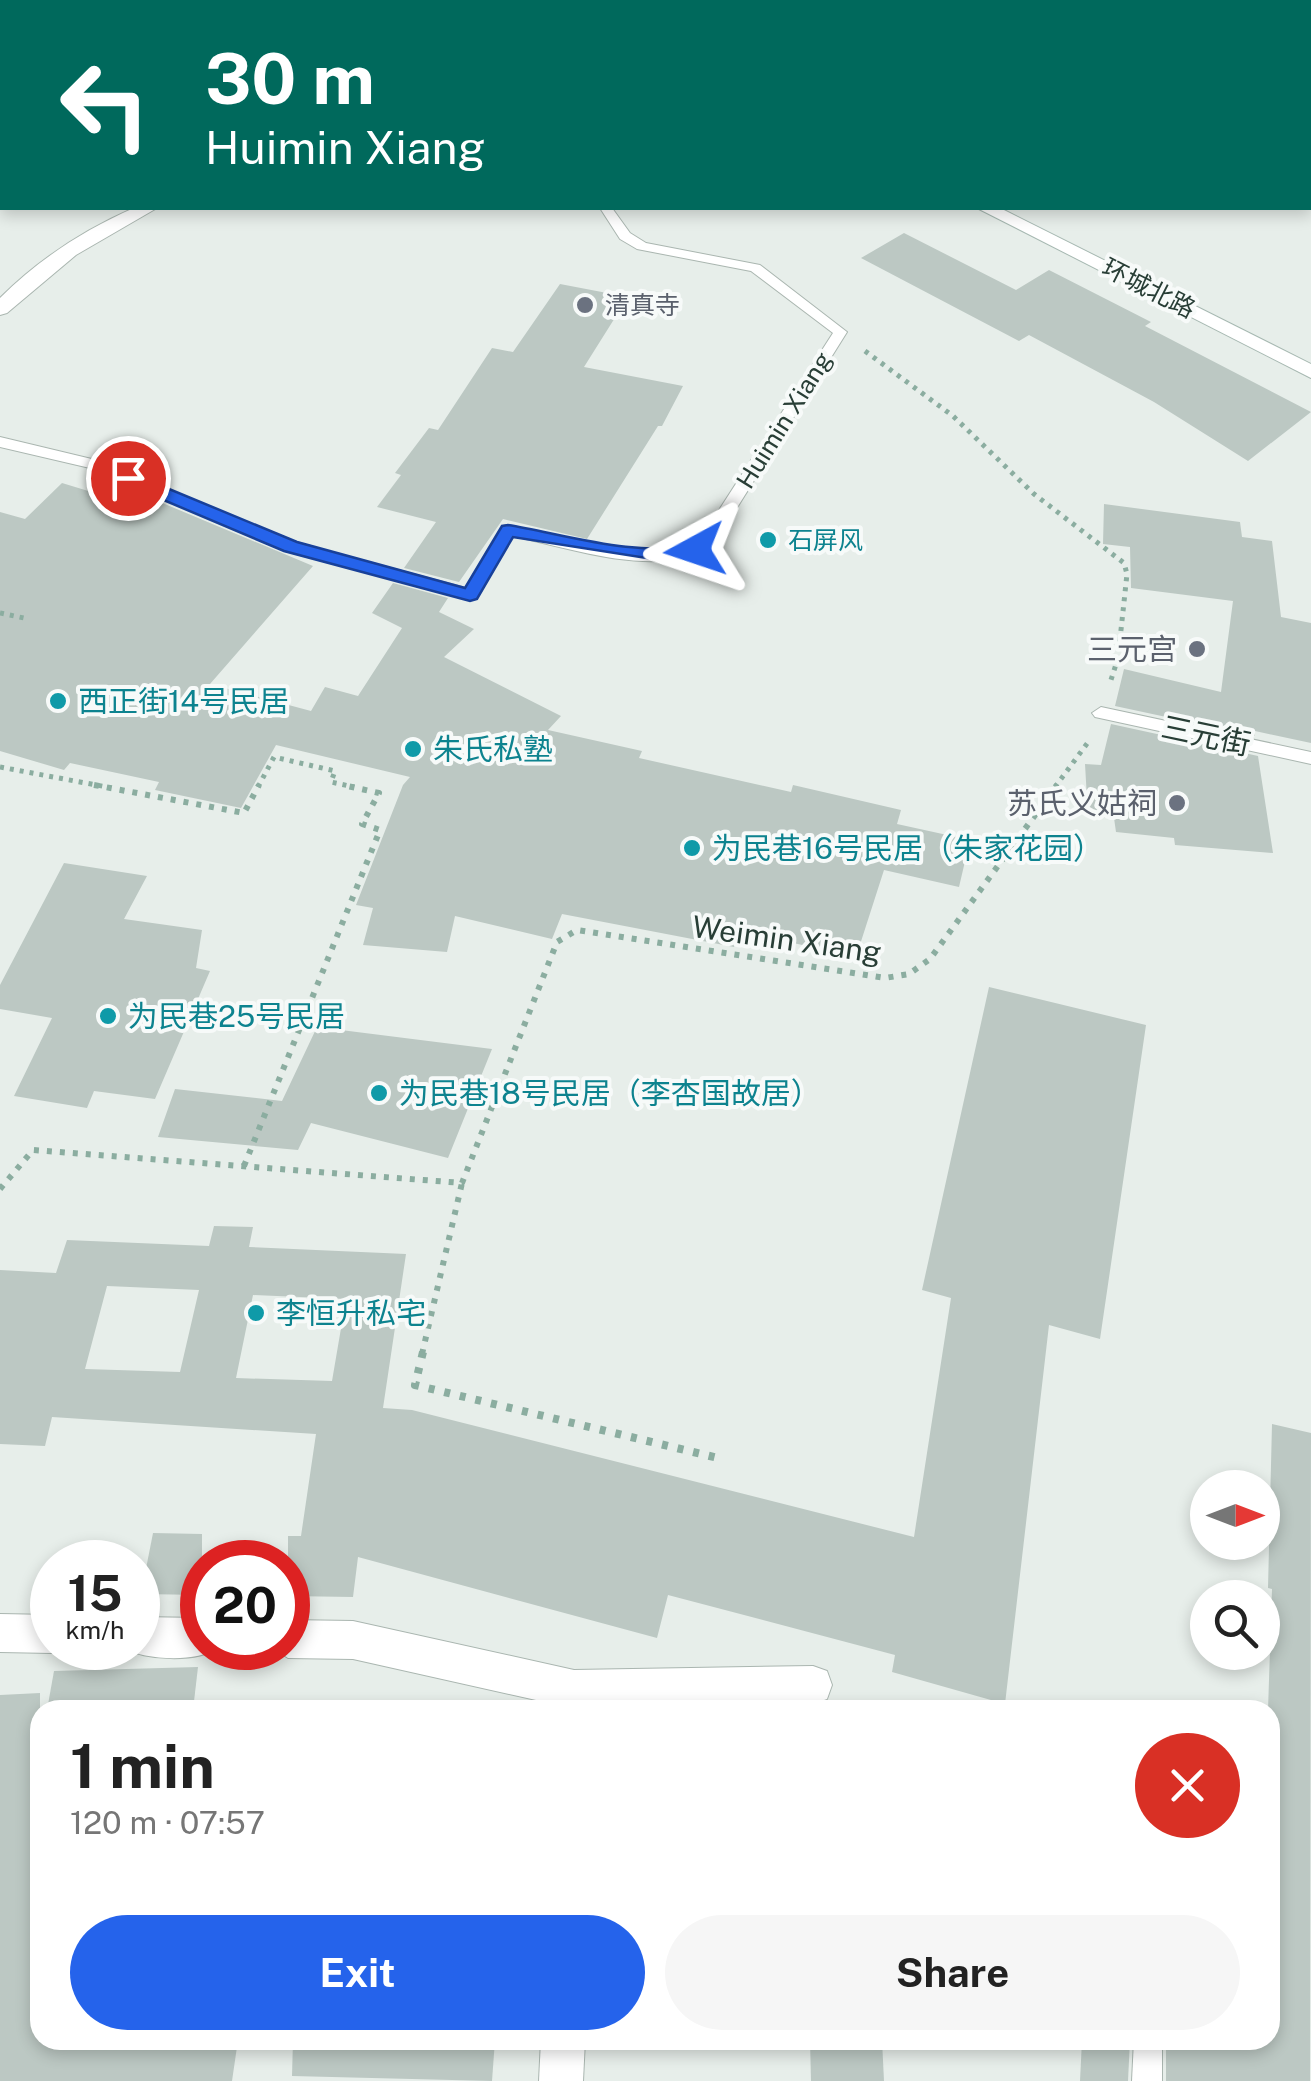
<!DOCTYPE html>
<html lang="en">
<head>
<meta charset="utf-8">
<style>
  body { margin:0; font-family:"Public Sans","Noto Sans SC",sans-serif; background:#f6f6f6; color:#222; height:100vh; display:flex; flex-direction:column; font-size:38px; white-space:nowrap }
  * { box-sizing:border-box; margin:0 }
  p { font-size:32px; color:#767676 }
  .icon { flex:none; width:55px; height:55px; fill:none; stroke:currentColor; stroke-width:2; stroke-linecap:round; stroke-linejoin:round }
  .map { position:relative; flex:1; overflow:hidden }
  .drawer { position:absolute; left:30px; top:1700px; width:1250px; height:350px; display:flex; flex-direction:column; background:#fff; border-radius:30px; box-shadow:0 5px 15px #0003 }
  .drawer>* { flex:none }
  .guide { position:absolute; left:0px; top:0px; width:1312px; height:210px; box-shadow:0 5px 15px #0003; background:#00695c; color:#fff; overflow:hidden }
  .needle { width:65px; rotate:90deg }
  .tools { position:absolute; left:1190px; top:1470px; display:grid; gap:20px }
  .tools a { display:grid; place-items:center; width:90px; height:90px; border-radius:50%; background:#fff; box-shadow:0 5px 15px #0003; font-size:50px }
  .speed { position:absolute; left:30px; top:1540px; display:flex; gap:20px; font-size:50px; font-weight:700; text-align:center }
  .speed>* { display:grid; place-content:center; width:130px; height:130px; border-radius:50%; background:#fff; box-shadow:0 5px 15px #0003; line-height:1 }
  .speed small { font-size:25px; font-weight:400 }
  .speed .limit { border:15px solid #d22; background:#fff; color:#111 }
  .pin { position:absolute; display:grid; place-items:center; width:85px; height:85px; color:#fff; margin:-42px; border:5px solid #fff; border-radius:50%; box-shadow:0 2px 10px #0007 }
  .me { position:absolute; width:110px; margin:-55px; rotate:265deg; stroke-linejoin:round; filter:drop-shadow(0 0 8px #0008) }
  .turn { display:flex; align-items:center; gap:35px; height:210px; padding:0 40px; font-size:45px }
  .turn .icon { width:130px; height:130px; stroke-width:2.5 }
  .turn b { display:block; font-size:70px; line-height:85px }
  .round { display:grid; place-items:center; flex:none; width:105px; height:105px; border-radius:52px; background:#f6f6f6 }
  .headline { display:flex; align-items:center; justify-content:space-between; height:170px; padding:0 40px }
  h1 { font-size:60px; font-weight:700; line-height:75px }
  .cta { display:flex; gap:20px; margin-top:auto; padding:20px 40px }
  .cta a { flex:1; height:115px; border-radius:60px; background:#2563eb; color:#fff; font-size:40px; font-weight:700; line-height:115px; text-align:center }
  .cta a+a { background:#f6f6f6; color:#222 }
  .map>svg:first-child { display:block }
</style>
</head>
<body>
<div class="map">
<svg width="1311" height="2081" viewBox="0 0 1311 2081">
  <rect width="100%" height="100%" fill="#e7eeea"/>
  <g fill="#bcc8c3" fill-rule="evenodd">
    <path d="M904 233 1016 290 1049 270 1151 322 1145 326 1311 412 1248 461 1154 402 1029 335 1019 341 861 258Z"/>
    <path d="M560 284 628 297 584 367 683 386 662 426H658L587 539 503 519 459 582 404 568 436 522 377 507 401 475 395 473 429 428 438 430 492 348 513 352Z"/>
    <path d="M62 483 108 497 121 489 143 502 148 497 313 566 210 684 311 711 325 687 358 696 402 628 372 613 393 583 448 598 439 612 474 629 444 657 561 716 548 730 642 751 639 758 791 792 793 785 901 810 897 824 970 840 959 887 884 870 856 957 739 931 734 947 562 914 552 939 455 916 447 952 363 945 373 908 356 905 403 785 410 777 276 745 241 808 155 790 159 782 70 763 64 770 0 751V512L25 519Z"/>
    <path d="M1104 504 1240 522 1242 537 1272 541 1281 617 1311 623V743L1255 731V736L1115 706 1124 669 1221 692 1233 601 1131 588 1130 547 1103 544Z"/>
    <path d="M1111 724 1258 756 1273 853 1175 845 1174 838 1116 832 1114 818 1088 816 1085 764 1101 765Z"/>
    <path d="M64 863 147 876 124 919 202 930 196 968 210 971 155 1099 94 1091 87 1108 14 1096 52 1018 0 1009V985Z"/>
    <path d="M989 987 1146 1025 1100 1339 1049 1325 1005 1704 892 1672 895 1655 668 1595 657 1638 358 1557 353 1597 288 1596V1536H301L316 1434 52 1417 45 1446 0 1444V1270L56 1273 67 1240 209 1246 214 1226 253 1227 249 1247 406 1254 383 1408 412 1410 914 1537 951 1298 922 1290ZM107 1286 199 1290 180 1372 85 1369ZM253 1295 346 1299 332 1381 236 1378Z"/>
    <path d="M317 1027 492 1049 448 1158 311 1123 298 1150 158 1137 175 1089 282 1101Z"/>
    <path d="M1272 1424 1311 1433 1310 2081H1166V2040H1270L1268 1710 1272 1589 1268 1588Z"/>
    <path d="M153 1533 202 1534V1595L141 1594Z"/>
    <path d="M198 1667 193 1710H47L54 1671Z"/>
    <path d="M40 1693V2040H238L232 2081H0V1695Z"/>
    <path d="M293 2040H495L492 2081 292 2076Z"/>
    <path d="M810 2040H882L884 2081H811Z"/>
    <path d="M1082 2040H1130L1128 2081H1080Z"/>
  </g>
  <g fill="none" stroke-linecap="round" stroke-linejoin="round">
    <g stroke="#aab6b0" stroke-width="2">
      <g id="lane">
        <path d="M600 208H612L630 233 646 243 760 265 847 332 713 546C659 580 571 548 512 536L476 599 470 600 285 551 90 468 0 447V437L100 461 296 543 466 588 503 526 508 525C561 536 654 568 701 538L833 333 751 271 637 249 620 239Z"/>
        <path d="M1101 707 1311 752V764L1095 717 1092 713Z"/>
        <path d="M1134 2040H1162V2081H1132Z"/>
      </g>
    </g>
    <g stroke="#aab6b0" stroke-width="2">
      <g id="street">
        <path d="M1218 0H1235L1236 2H1220Z"/>
        <rect x="1310" y="78" width="1" height="11"/>
        <path d="M134 208H157L76 255 7 313 0 315V298C39 259 84 230 134 208Z"/>
        <path d="M0 1614 52 1615V1648H65L52 1653 0 1652Z"/>
        <path d="M138 1617 202 1618V1648H217C198 1663 143 1660 124 1648H138Z"/>
        <path d="M288 1620 353 1621 574 1670 813 1666 827 1671 832 1685 827 1699 813 1704 554 1710V1704L353 1659 288 1658 273 1648H288Z"/>
        <path d="M541 2040H585L583 2081H539Z"/>
      </g>
    </g>
    <g stroke="#a6b8b1" stroke-width="2">
      <g id="secondary">
        <path d="M475 0H498L499 2H477Z"/>
        <path d="M977 208H1000L1311 364V378Z"/>
      </g>
    </g>
    <g stroke="#8bada0" stroke-width="5" stroke-dasharray="4 6" stroke-linecap="butt">
      <path d="M865 351 953 416 1034 494 1124 563 1127 574 1118 658 1110 683"/>
      <path d="M0 613 24 618"/>
      <path d="M0 767 107 787"/>
      <path d="M258 787 274 757 335 771 331 782 354 787"/>
      <path d="M1055 787 1089 741"/>
    </g>
    <g stroke="#8bada0" stroke-width="6" stroke-dasharray="5 8" stroke-linecap="butt">
      <path d="M94 785 244 813 259 785"/>
      <path d="M244 1166 380 830 362 824 379 793 343 785"/>
      <path d="M0 1189 33 1150 462 1183 557 942 577 930 885 978 909 974 930 959 1057 785"/>
      <path d="M422 1354 462 1183"/>
    </g>
    <path stroke="#8bada0" stroke-width="8" stroke-dasharray="6 10" stroke-linecap="butt" d="M423 1352 415 1385 718 1458"/>
    <use href="#lane" fill="#fff" fill-rule="evenodd"/>
    <use href="#street" fill="#fff" fill-rule="evenodd"/>
    <use href="#secondary" fill="#fff" fill-rule="evenodd"/>
  </g>
  <path fill="#2563eb" stroke="#184099" stroke-width="2.5" d="M128 472 297 542 465 588 502 526 508 525C563 534 641 559 695 544L704 550 672 562 513 537 477 599 470 601 284 551 121 482 119 478Z"/>
  <g fill="#6b7280" stroke="#f7faf9" stroke-width="4">
    <circle cx="585" cy="305" r="10"/>
    <circle cx="1197" cy="649" r="10"/>
    <circle cx="1177" cy="803" r="10"/>
  </g>
  <g fill="#0f9aa8" stroke="#f7faf9" stroke-width="4">
    <circle cx="768" cy="540" r="10"/>
    <circle cx="58" cy="701" r="10"/>
    <circle cx="413" cy="749" r="10"/>
    <circle cx="692" cy="848" r="10"/>
    <circle cx="108" cy="1016" r="10"/>
    <circle cx="379" cy="1093" r="10"/>
    <circle cx="256" cy="1313" r="10"/>
  </g>
  <g text-anchor="middle" dominant-baseline="central" stroke-width="8" stroke-linejoin="round" paint-order="stroke">
    <g font-size="25" fill="#283e36" stroke="#f7faf9">
      <text transform="translate(1149 288) rotate(27)">环城北路</text>
      <text transform="translate(784 420) rotate(-58)">Huimin Xiang</text>
    </g>
    <g font-size="25" fill="#5b616d" stroke="#f7faf9" text-anchor="start">
      <text x="605" y="305">清真寺</text>
    </g>
    <g font-size="25" fill="#0d838f" stroke="#f7faf9" text-anchor="start">
      <text x="788" y="540">石屏风</text>
    </g>
    <g font-size="30" fill="#5b616d" stroke="#f7faf9" text-anchor="end">
      <text x="1177" y="649">三元宫</text>
      <text x="1157" y="803">苏氏义姑祠</text>
    </g>
    <g font-size="30" fill="#0d838f" stroke="#f7faf9" text-anchor="start">
      <text x="78" y="701">西正街14号民居</text>
      <text x="433" y="749">朱氏私塾</text>
      <text x="712" y="848">为民巷16号民居（朱家花园）</text>
      <text x="128" y="1016">为民巷25号民居</text>
      <text x="399" y="1093">为民巷18号民居（李杏国故居）</text>
      <text x="276" y="1313">李恒升私宅</text>
    </g>
    <g font-size="30" fill="#283e36" stroke="#f7faf9">
      <text transform="translate(1206 735) rotate(12)">三元街</text>
      <text transform="translate(787 939) rotate(8)">Weimin Xiang</text>
    </g>
  </g>
</svg>
<div class="tools">
<a><svg class="needle" viewBox="-14 -14 28 28"><path d="M0-13l5 13h-10z" fill="#e53935"/><path d="M0 13l5-13h-10z" fill="#767676"/></svg></a>
<a><svg class="icon" aria-label="search" viewBox="0 0 24 24"><circle cx="10" cy="10" r="6"/><path d="M15 15l6 6"/></svg></a>
</div>
<div class="speed"><div>15<small>km/h</small></div><div class="limit">20</div></div>
<div class="pin" style="left:128px;top:478px;background:#d93025"><svg class="icon" aria-label="arrive" viewBox="0 0 24 24"><path d="M6 21V4h12l-3 4 3 4H6"/></svg></div>
<svg class="me" style="left:695px;top:550px" viewBox="-20 -20 40 40"><path d="M0-17L14 15 0 8-14 15z" fill="#2563eb" stroke="#fff" stroke-width="4"/></svg>
<div class="guide">
<div class="turn"><svg class="icon" aria-label="left" viewBox="0 0 24 24"><path d="M17 20v-9H6M10 6l-5 5 5 5"/></svg><div><b>30 m</b>Huimin Xiang</div></div>
</div>
<section class="drawer">
<div class="headline"><div><h1>1 min</h1><p>120 m · 07:57</p></div><a class="round" style="background:#d93025;color:#fff"><svg class="icon" aria-label="close" viewBox="0 0 24 24"><path d="M6 6l12 12M18 6L6 18"/></svg></a></div>
<div class="cta"><a>Exit</a><a>Share</a></div>
</section>
</div>
</body>
</html>
